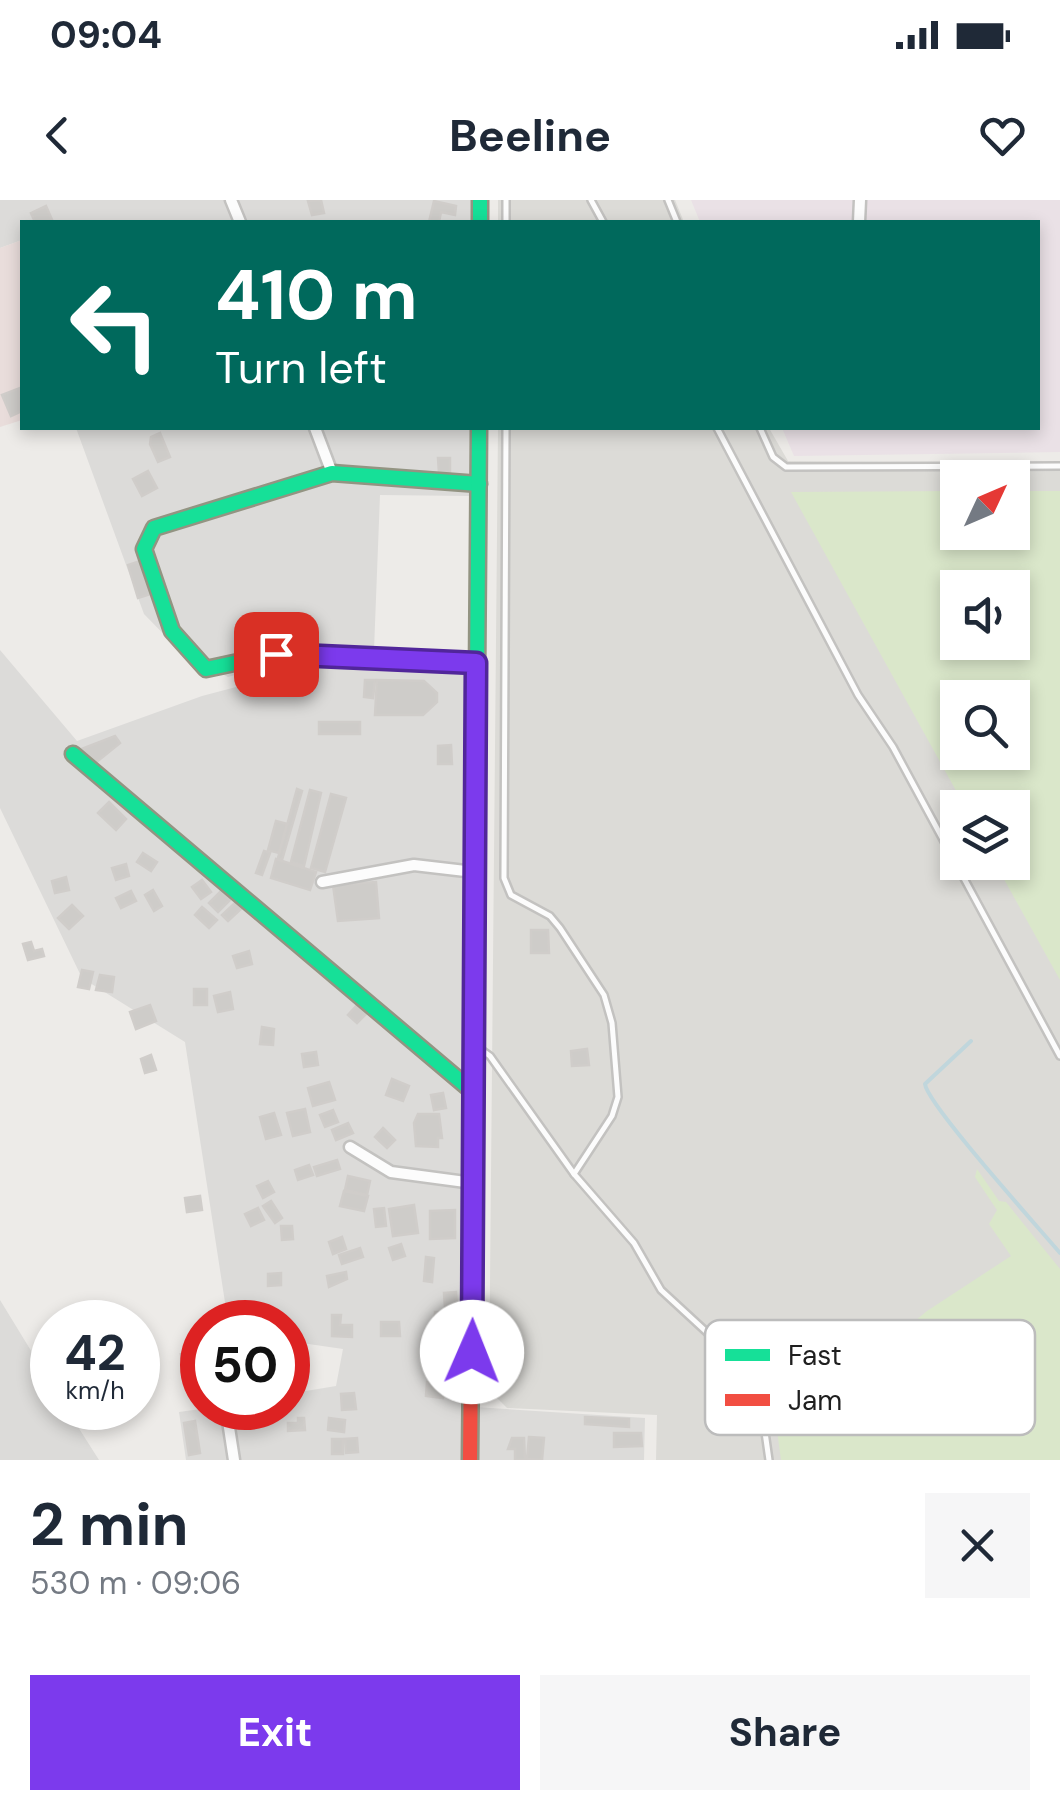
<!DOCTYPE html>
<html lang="en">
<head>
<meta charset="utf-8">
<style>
  body { margin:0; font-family:"DM Sans",sans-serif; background:#f6f6f7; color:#1f2937; height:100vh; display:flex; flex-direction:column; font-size:38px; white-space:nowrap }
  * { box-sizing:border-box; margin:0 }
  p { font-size:32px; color:#747a83 }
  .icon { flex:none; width:55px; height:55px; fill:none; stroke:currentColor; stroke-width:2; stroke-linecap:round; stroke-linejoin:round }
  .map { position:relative; height:1260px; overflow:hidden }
  .side { display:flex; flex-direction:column; background:#fff; flex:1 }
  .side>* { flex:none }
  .guide { position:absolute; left:20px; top:20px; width:1020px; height:210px; border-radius:0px; box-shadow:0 5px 15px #0003; background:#00695c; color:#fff; overflow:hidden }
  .needle { width:65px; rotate:46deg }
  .buttons { position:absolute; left:940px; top:260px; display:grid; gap:20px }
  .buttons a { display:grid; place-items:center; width:90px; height:90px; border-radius:0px; background:#fff; box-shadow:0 5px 15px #0003; font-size:50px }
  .speed { position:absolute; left:30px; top:1100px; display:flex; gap:20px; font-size:50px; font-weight:700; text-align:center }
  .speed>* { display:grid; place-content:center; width:130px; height:130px; border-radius:50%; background:#fff; box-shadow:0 5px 15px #0003; line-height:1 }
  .speed small { font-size:25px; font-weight:400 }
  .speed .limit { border:15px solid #d22; background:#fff; color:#111 }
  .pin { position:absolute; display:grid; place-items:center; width:85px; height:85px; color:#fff; margin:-42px; border-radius:20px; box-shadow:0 5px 15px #0006 }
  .me { position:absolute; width:110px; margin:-55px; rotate:1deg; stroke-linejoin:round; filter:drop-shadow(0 0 8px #0008) }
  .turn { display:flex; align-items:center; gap:35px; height:210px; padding:0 30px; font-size:45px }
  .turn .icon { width:130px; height:130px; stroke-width:2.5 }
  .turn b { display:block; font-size:70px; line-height:85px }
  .round { display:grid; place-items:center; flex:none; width:105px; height:105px; border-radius:0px; background:#f6f6f7 }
  .head { display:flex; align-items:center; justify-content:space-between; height:170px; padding:0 30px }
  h1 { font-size:60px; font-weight:700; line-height:75px }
  .cta { display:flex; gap:20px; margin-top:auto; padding:20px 30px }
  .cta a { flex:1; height:115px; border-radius:0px; background:#7c3aed; color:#fff; font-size:40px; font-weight:700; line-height:115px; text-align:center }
  .cta a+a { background:#f6f6f7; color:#1f2937 }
  .status { display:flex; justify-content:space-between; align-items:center; height:70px; padding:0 50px; background:#fff; direction:ltr }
  .status svg { height:28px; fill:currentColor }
  header { display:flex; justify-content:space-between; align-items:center; height:130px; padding:0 30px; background:#fff; font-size:45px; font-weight:700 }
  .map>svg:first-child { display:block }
</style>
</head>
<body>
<div class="status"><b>09:04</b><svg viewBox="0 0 49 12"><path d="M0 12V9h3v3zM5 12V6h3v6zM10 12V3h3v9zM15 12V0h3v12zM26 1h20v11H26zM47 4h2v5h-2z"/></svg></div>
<header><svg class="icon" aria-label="back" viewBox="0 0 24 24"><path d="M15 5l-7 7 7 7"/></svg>Beeline<svg class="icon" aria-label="heart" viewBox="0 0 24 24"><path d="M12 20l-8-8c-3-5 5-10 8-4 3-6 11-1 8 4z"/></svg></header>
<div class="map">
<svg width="1060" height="1260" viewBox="0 0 1060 1260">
  <rect width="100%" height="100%" fill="#edebe8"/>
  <g fill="#dcdbd9">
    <path d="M0 0H474V22H22V40L0 48Z"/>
    <path d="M76 228H470L469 296 380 295 374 450 311 453 228 477 183 454 144 414Z"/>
    <path d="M0 450 77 541 202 496 323 464 482 470 475 1207 645 1218 644 1260H186L179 1212 208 1208H288V1194L336 1186 343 1149 288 1141V1122H228L185 842 82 778 0 608Z"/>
    <path d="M0 1100 52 1185V1208H66L99 1260H0Z"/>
  </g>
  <path fill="#e9dddb" d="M22 40V220L0 227V48Z"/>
  <path fill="#eae1e6" d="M691 0H1060V252L794 256 782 228H1038V22H700Z"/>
  <g fill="#dcdbd7" fill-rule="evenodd">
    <path d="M498 0H675L684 22H498Z"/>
    <path d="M498 228H769L788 261 1060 264V1260H656L657 1215 507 1208 489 1190ZM958 278H1012V332H958ZM958 388H1012V442H958ZM958 498H1012V552H958ZM958 608H1012V662H958Z"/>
  </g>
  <g fill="#dae7ca" fill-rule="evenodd">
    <path d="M957 291 958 332H1012L1013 291H1060V780L995 663 1012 662V608L965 607 791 292ZM958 388H1012V442H958ZM958 498H1012V552H958Z"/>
    <path d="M977 969 999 1001 1006 1002 1060 1069V1260H781L774 1208C794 1197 818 1175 841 1182L927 1111 1011 1056 989 1024 997 1010 975 977Z"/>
  </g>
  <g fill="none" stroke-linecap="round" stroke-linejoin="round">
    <path stroke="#c0d6dc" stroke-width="4" d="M971 841 925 884C927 904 1039 1028 1060 1053"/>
  </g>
  <g fill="#ceccc9" stroke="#d0cdca" stroke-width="2.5">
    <path d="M321 0 324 13 312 15 308 1Z"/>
    <path d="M434 1 456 6 455 15 441 12 439 22H429Z"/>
    <path d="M46 6 53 22H35L31 13Z"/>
    <path d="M20 188 22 211 11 216 2 195Z"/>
    <path d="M160 233 170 257 158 262 150 244 151 237Z"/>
    <path d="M438 258H450V273H439Z"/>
    <path d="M148 271 157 288 142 296 133 279Z"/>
    <path d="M140 361 151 394 138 398 128 365Z"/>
    <path d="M365 480H375L373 498 364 497Z"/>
    <path d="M377 480 424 481 437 493V502L423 515H375Z"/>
    <rect x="319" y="522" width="41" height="12"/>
    <path d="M115 536 120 543 94 564 79 550Z"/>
    <path d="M451 545 452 564H438V546Z"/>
    <path d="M297 589 302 591 282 660 278 658Z"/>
    <path d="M310 590 321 593 304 666 291 662Z"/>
    <path d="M331 594 346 598 325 672 311 668Z"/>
    <path d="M109 602 126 619 116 630 98 613Z"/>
    <path d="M276 621 287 624 279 653 268 650Z"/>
    <path d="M264 651 270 653 262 675 256 673Z"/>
    <path d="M143 653 157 662 151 671 137 662Z"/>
    <path d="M276 659 316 672 310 690 271 678Z"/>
    <path d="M126 664 129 676 116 680 112 668Z"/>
    <path d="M66 677 69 690 55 693 52 681Z"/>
    <path d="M202 680 211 692 201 699 192 687Z"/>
    <path d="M376 682 379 718 338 721 333 685Z"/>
    <path d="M153 690 162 706 154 711 145 695Z"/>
    <path d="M131 691 136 701 121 708 116 698Z"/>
    <path d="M221 691 230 700 218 712 209 703Z"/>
    <path d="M236 702 242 708 228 721 222 715Z"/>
    <path d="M72 705 83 716 69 729 58 718Z"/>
    <path d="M202 707 217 720 209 728 195 715Z"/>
    <path d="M531 730H548L549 753H531Z"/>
    <path d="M31 742 34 751 42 749 44 756 28 760 23 744Z"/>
    <path d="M249 751 252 764 237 768 233 756Z"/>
    <path d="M82 770 93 772 89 789 78 787Z"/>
    <path d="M100 775 114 777 112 792 96 790Z"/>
    <rect x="194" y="789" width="13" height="16"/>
    <path d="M230 792 233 809 218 812 214 796Z"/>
    <path d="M358 804 367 813 357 823 348 815Z"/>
    <path d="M150 805 156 821 136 829 130 812Z"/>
    <path d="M262 827 274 829 273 845 260 844Z"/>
    <path d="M587 849 589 865 572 866 571 851Z"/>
    <path d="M316 852 318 865 304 867 302 854Z"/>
    <path d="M151 855 156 870 145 873 141 859Z"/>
    <path d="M392 879 409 886 403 901 386 895Z"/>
    <path d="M329 882 335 900 313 906 308 888Z"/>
    <path d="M443 893 446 908 434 910 431 895Z"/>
    <path d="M305 909 310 932 293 936 287 913Z"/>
    <path d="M333 910 338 922 325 927 320 915Z"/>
    <path d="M274 913 281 935 266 939 260 917Z"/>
    <path d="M418 914H439L442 938H438V947L416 946 414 923Z"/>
    <path d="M348 923 353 933 336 940 332 930Z"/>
    <path d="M383 928 395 940 387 948 375 937Z"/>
    <path d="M337 960 340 969 317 976 314 967Z"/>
    <path d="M309 965 313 975 298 980 295 970Z"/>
    <path d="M348 976 370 981 367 995 345 990Z"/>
    <path d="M268 981 274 992 263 998 257 986Z"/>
    <path d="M344 991 368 996 364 1011 340 1006Z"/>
    <path d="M200 996 202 1010 187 1012 185 998Z"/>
    <path d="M271 1001 282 1018 275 1023 263 1006Z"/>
    <path d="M414 1005 418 1033 393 1036 389 1009Z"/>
    <path d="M258 1008 264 1020 251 1026 245 1014Z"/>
    <path d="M384 1008 386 1026 376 1027 374 1009Z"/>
    <path d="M455 1010V1038L430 1039V1011Z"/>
    <path d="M281 1026H292L293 1039 282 1040Z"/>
    <path d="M342 1037 346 1049 333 1054 329 1042Z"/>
    <path d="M401 1044 405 1056 393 1060 389 1048Z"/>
    <path d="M360 1048 363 1057 342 1064 339 1055Z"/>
    <path d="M426 1057 434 1058 432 1082 424 1081Z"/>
    <path d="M346 1072 347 1079 329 1087 327 1076Z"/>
    <path d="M281 1073V1085L268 1086V1074Z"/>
    <path d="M456 1092 457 1108H445L444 1093Z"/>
    <path d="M435 1112H447L446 1128 434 1127Z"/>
    <path d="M332 1115H341L340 1125H352V1137L332 1136Z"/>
    <path d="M381 1122H399L400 1136H381Z"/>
    <path d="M201 1152 202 1175 184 1178 181 1154Z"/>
    <path d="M431 1169 454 1172 452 1182 430 1180Z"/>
    <path d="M427 1182 445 1184 443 1198 426 1196Z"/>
    <path d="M354 1193 356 1209 342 1210 341 1194Z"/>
    <path d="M585 1217 629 1219V1227L585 1224Z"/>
    <path d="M298 1218H304L305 1230 288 1231V1223H298Z"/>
    <path d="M329 1218 345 1220 344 1232 328 1230Z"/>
    <path d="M195 1221 200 1253 189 1255 184 1223Z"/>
    <path d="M614 1233H641L642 1246 614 1247Z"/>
    <path d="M529 1237 544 1238 542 1260 527 1259Z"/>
    <path d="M357 1238 358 1252 346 1253 345 1239Z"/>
    <path d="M512 1238H524L525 1260H515V1249H508Z"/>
    <rect x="332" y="1239" width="11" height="15"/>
  </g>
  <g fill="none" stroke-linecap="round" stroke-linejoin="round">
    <g stroke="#c3c2c0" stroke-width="10">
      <g id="lane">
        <path d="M506 0V22"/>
        <path d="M591 0 603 22"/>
        <path d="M668 0 677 22"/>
        <path d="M717 228 858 495 893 547 1060 856"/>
        <path d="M760 228 773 257 786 267 1060 266"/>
        <path d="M476 846 490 856 574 974 612 916 618 897 612 823 604 795 560 728 550 716 511 695 504 678 506 228"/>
        <path d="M574 974 634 1043 661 1090 738 1161 762 1211 769 1260"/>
      </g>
    </g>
    <g stroke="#c3c2c0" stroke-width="15">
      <g id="street">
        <path d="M231 0 240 22"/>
        <path d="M859 22 860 0"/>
        <path d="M315 228 332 273"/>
        <path d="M322 682 414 665 474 672"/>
        <path d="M350 947 391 972 473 983"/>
        <path d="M226 1208 234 1260"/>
      </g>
    </g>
    <g stroke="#939482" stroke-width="19">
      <g id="fast">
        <path d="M480 0V22"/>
        <path d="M476 463 276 454 206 469 172 431 144 349 154 328 332 273 479 284"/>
        <path d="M73 554 472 891"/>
        <path d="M474 847 479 228"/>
      </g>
    </g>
    <g stroke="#939482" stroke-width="19">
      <path id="jam" d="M470 1260 474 847"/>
    </g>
    <use href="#lane" stroke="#fcfcfc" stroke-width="5"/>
    <use href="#street" stroke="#fcfcfc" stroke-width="10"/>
    <use href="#fast" stroke="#16e098" stroke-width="14"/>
    <use href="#jam" stroke="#f24e42" stroke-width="14"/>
  </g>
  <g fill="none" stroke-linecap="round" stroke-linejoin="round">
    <g stroke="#51269a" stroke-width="25">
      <path id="route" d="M276 454 476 463 472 1152"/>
    </g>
    <use href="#route" stroke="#7c3aed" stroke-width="18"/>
  </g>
  <rect x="705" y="1120" width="330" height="115" rx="15" fill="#fff" stroke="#bcbcbc" stroke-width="2.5"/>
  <rect x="725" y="1149" width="45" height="12" fill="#16e098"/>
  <rect x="725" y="1194" width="45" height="12" fill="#f24e42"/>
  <g font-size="28" fill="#1f1f1f">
    <text x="788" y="1165">Fast</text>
    <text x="788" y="1210">Jam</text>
  </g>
</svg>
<div class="buttons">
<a><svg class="needle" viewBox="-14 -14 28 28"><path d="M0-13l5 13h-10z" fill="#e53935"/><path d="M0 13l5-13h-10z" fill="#747a83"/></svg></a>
<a><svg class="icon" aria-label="sound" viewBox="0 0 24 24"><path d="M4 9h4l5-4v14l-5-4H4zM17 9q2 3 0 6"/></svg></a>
<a><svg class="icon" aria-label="search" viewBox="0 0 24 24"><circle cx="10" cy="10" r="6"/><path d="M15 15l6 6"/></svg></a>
<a><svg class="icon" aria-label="layers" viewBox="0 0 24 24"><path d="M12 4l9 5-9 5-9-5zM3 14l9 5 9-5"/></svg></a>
</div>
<div class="speed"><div>42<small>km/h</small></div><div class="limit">50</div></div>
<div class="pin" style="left:276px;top:454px;background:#d93025"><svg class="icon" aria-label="arrive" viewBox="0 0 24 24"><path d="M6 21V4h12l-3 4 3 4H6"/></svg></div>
<svg class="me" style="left:472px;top:1152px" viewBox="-20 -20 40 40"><circle r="19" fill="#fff"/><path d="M0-13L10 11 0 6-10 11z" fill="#7c3aed"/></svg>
<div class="guide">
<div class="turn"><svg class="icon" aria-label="left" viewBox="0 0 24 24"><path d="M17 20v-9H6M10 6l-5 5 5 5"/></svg><div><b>410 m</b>Turn left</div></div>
</div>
</div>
<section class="side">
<div class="head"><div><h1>2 min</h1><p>530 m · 09:06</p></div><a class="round"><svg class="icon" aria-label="close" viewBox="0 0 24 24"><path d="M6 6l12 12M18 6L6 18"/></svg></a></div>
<div class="cta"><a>Exit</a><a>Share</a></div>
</section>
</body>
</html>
